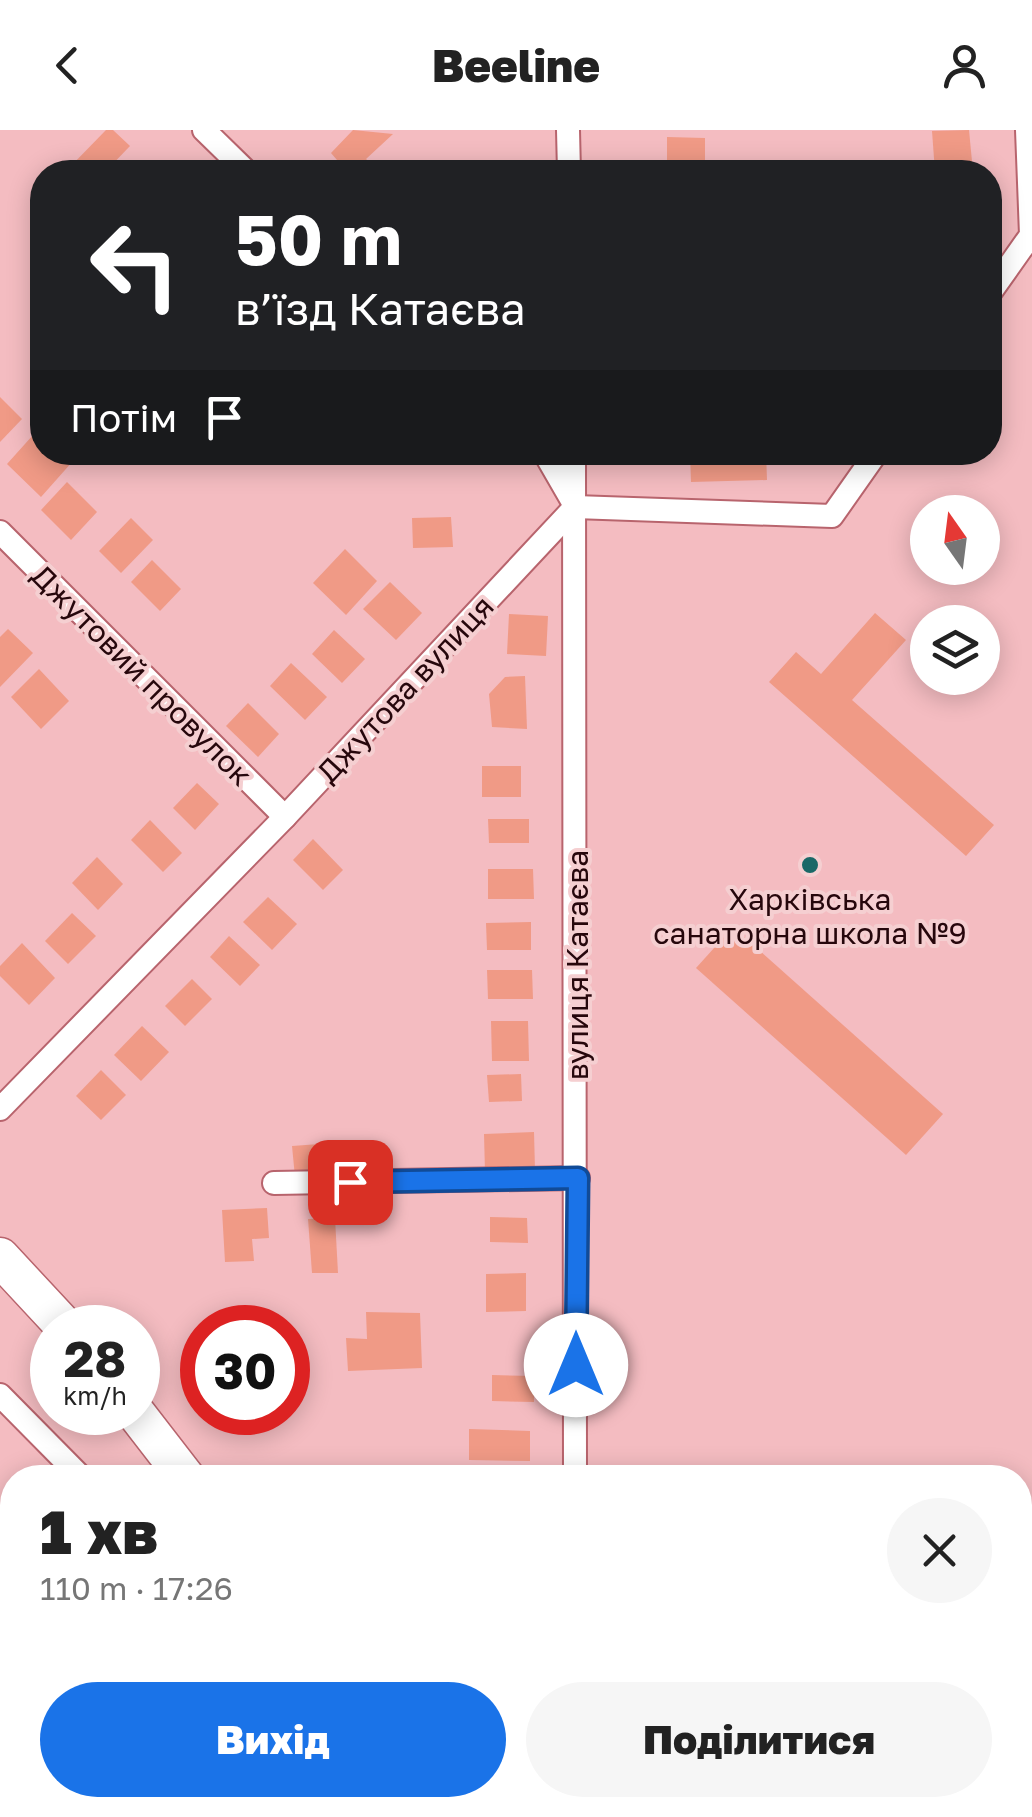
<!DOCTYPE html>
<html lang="uk">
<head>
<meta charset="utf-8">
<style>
  body { margin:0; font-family:"Golos Text",sans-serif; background:#f6f6f6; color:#222; height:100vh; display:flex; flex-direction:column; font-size:38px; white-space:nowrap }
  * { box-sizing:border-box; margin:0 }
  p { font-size:32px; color:#767676 }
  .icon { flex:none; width:55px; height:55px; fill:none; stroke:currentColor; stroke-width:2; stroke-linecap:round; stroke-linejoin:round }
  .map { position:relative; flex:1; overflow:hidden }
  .panel { position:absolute; left:0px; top:1335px; width:1032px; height:352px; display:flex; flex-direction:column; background:#fff; border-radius:40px 40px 0 0; box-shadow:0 5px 25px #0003 }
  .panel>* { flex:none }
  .top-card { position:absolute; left:30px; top:30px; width:972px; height:305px; border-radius:40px; box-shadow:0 5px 25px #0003; background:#202124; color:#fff; overflow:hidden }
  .needle { width:65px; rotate:346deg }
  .fabs { position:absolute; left:910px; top:365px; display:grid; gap:20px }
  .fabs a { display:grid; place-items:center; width:90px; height:90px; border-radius:50%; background:#fff; box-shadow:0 5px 25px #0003; font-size:50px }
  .speed { position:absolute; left:30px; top:1175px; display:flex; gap:20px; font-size:50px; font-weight:700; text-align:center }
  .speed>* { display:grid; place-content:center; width:130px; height:130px; border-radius:50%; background:#fff; box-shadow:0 5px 25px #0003; line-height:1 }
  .speed small { font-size:25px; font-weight:400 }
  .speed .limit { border:15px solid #d22; background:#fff; color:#111 }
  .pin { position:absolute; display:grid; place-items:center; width:85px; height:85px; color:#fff; margin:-42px; border-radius:20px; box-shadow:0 5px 15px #0006 }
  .me { position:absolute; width:110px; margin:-55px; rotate:0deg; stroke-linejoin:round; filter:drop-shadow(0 0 8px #0008) }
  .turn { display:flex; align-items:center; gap:35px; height:210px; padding:0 40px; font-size:45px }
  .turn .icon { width:130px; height:130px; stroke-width:2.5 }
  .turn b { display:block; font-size:70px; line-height:85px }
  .then { display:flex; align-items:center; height:95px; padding:0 40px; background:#0003; gap:20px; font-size:38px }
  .round { display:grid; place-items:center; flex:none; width:105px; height:105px; border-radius:52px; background:#f6f6f6 }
  .head { display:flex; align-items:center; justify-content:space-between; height:170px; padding:0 40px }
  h1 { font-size:60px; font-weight:800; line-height:75px }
  .primary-button { display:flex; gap:20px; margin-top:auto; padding:20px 40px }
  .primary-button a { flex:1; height:115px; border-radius:60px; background:#1a73e8; color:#fff; font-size:40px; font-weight:800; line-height:115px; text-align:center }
  .primary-button a+a { background:#f6f6f6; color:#222 }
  header { display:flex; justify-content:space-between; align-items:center; height:130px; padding:0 40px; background:#fff; font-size:45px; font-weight:800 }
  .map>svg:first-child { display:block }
</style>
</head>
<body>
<header><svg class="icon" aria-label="back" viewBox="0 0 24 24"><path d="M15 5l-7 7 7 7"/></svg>Beeline<svg class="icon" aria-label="person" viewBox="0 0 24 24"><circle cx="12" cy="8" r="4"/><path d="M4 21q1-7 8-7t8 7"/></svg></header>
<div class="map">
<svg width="1032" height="1687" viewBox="0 0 1032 1687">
  <rect width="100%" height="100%" fill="#f4bcc1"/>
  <g fill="#f09a86">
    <path d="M106 0H113L130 16 105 42H73L69 38Z"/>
    <path d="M353 0 393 4 366 29 380 42H325L337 30 331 23Z"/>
    <path d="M969 0 973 42H935L932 1Z"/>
    <path d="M667 7 705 8V42H667Z"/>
    <path d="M0 267 22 289 0 312Z"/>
    <path d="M42 295V322H81L41 367 7 334Z"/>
    <path d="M690 322H766L767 350 691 352Z"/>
    <path d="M67 352 97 382 71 410 41 380Z"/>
    <path d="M451 387 453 417 413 418 412 388Z"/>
    <path d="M131 388 153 410 121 443 99 421Z"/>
    <path d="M345 419 377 451 346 485 313 453Z"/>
    <path d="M152 430 181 459 160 481 131 452Z"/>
    <path d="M390 452 422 483 396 510 363 479Z"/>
    <path d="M875 483 906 510 852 570 994 695 966 726 769 552 796 522 821 544Z"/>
    <path d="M509 484 548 486 546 526 507 524Z"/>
    <path d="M8 499 33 523 0 557V507Z"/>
    <path d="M334 500 365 529 342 553 312 524Z"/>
    <path d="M291 533 327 567 305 590 270 556Z"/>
    <path d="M39 539 69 571 41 599 11 567Z"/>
    <path d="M525 546 527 599 492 597 489 564 505 547Z"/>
    <path d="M248 573 279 604 258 627 226 596Z"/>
    <rect x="482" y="636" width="39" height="31"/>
    <path d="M197 653 219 674 195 700 173 678Z"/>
    <path d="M488 689H529V713H489Z"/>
    <path d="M150 690 182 723 163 742 131 710Z"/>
    <path d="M313 709 343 740 323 760 293 730Z"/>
    <path d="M97 727 123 754 98 780 72 753Z"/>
    <path d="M488 739H533L534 769H488Z"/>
    <path d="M268 767 297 794 272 820 243 792Z"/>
    <path d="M72 783 96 806 68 834 45 811Z"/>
    <path d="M531 792V820H487L486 793Z"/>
    <path d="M733 797 943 984 906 1025 696 838Z"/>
    <path d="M229 806 260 835 240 856 210 827Z"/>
    <path d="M22 813 55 848 29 875 0 846V836Z"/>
    <path d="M487 840H532L533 869H488Z"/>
    <path d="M192 849 212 869 185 896 165 876Z"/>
    <path d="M491 891H528L529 931H492Z"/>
    <path d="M142 896 169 922 141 951 114 925Z"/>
    <path d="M101 940 126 965 101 990 76 966Z"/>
    <path d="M521 944 522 971 489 972 487 945Z"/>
    <path d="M534 1002 535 1040 485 1042 484 1004Z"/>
    <path d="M333 1013 335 1045 295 1047 292 1016Z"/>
    <path d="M267 1078 269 1108 252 1109 254 1131 225 1132 222 1080Z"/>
    <path d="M490 1087 527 1088 528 1113 490 1112Z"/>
    <path d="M335 1088 338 1143H312L308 1089Z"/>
    <path d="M526 1143V1181L486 1182V1144Z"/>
    <path d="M366 1182 420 1183 422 1238 348 1241 346 1208 367 1209Z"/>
    <path d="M492 1245 534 1246V1272L492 1271Z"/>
    <path d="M469 1299 530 1301V1331L469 1330Z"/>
    <path d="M12 1373V1409L4 1415 0 1383Z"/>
  </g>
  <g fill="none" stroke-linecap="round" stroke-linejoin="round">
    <g stroke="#b8646d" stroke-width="26">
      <g id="minor">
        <path d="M204 0 247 42"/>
        <path d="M568 0 569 42"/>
        <path d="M990 163 1031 105 1027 0"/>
        <path d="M544 322 574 374"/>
        <path d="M574 322 575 1348"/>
        <path d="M0 402 285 687"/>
        <path d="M0 979 285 687 575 377 832 386 877 322"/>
        <path d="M274 1053 578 1048"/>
        <path d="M0 1265 82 1348"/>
        <path d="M1020 1557H1032"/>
        <path d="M319 1675 328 1687"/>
        <path d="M538 1687 550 1675"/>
      </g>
    </g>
    <g stroke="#b8646d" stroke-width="41">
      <g id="trunk">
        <path d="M0 1127 66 1198"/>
        <path d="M135 1282 186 1348"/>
        <path d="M415 1675 422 1687"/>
      </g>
    </g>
    <use href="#minor" stroke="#fff" stroke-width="22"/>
    <use href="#trunk" stroke="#fff" stroke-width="38"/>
  </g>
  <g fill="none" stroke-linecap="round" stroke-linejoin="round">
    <g stroke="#114b97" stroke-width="25">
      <path id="route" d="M350 1052 578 1048 576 1235"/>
    </g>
    <use href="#route" stroke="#1a73e8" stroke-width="18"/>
  </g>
  <circle fill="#1a6867" stroke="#f5cfd1" stroke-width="4" cx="810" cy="735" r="10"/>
  <g text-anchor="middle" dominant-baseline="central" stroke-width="8" stroke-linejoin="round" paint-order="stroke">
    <g font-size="30" fill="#26070c" stroke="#f5cfd1">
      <text transform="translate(142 545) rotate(45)">Джутовий провулок</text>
      <text transform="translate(405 559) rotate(-47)">Джутова вулиця</text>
      <text transform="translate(577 835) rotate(-90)">вулиця Катаєва</text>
    </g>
    <g font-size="30" fill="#26070c" stroke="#f5cfd1">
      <text x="810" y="769">Харківська<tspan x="810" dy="34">санаторна школа №9</tspan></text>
    </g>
  </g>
</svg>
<div class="fabs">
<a><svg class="needle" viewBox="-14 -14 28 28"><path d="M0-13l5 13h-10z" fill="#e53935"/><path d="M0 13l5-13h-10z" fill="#767676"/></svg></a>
<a><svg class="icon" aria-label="layers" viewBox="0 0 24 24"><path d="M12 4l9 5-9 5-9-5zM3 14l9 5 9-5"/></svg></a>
</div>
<div class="speed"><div>28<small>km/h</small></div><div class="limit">30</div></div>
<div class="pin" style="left:350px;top:1052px;background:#d93025"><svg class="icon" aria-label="arrive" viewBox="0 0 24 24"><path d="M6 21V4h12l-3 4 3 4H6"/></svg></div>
<svg class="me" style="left:576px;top:1235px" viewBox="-20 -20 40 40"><circle r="19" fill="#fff"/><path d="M0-13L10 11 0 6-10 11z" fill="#1a73e8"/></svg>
<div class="top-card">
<div class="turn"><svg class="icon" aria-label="left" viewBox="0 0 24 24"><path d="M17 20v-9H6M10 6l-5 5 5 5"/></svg><div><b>50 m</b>в’їзд Катаєва</div></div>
<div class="then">Потім<svg class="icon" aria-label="arrive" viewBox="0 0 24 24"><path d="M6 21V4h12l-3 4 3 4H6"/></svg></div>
</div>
<section class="panel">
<div class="head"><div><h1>1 хв</h1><p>110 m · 17:26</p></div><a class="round"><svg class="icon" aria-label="close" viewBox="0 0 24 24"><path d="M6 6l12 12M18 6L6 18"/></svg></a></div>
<div class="primary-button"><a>Вихід</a><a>Поділитися</a></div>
</section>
</div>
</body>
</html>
